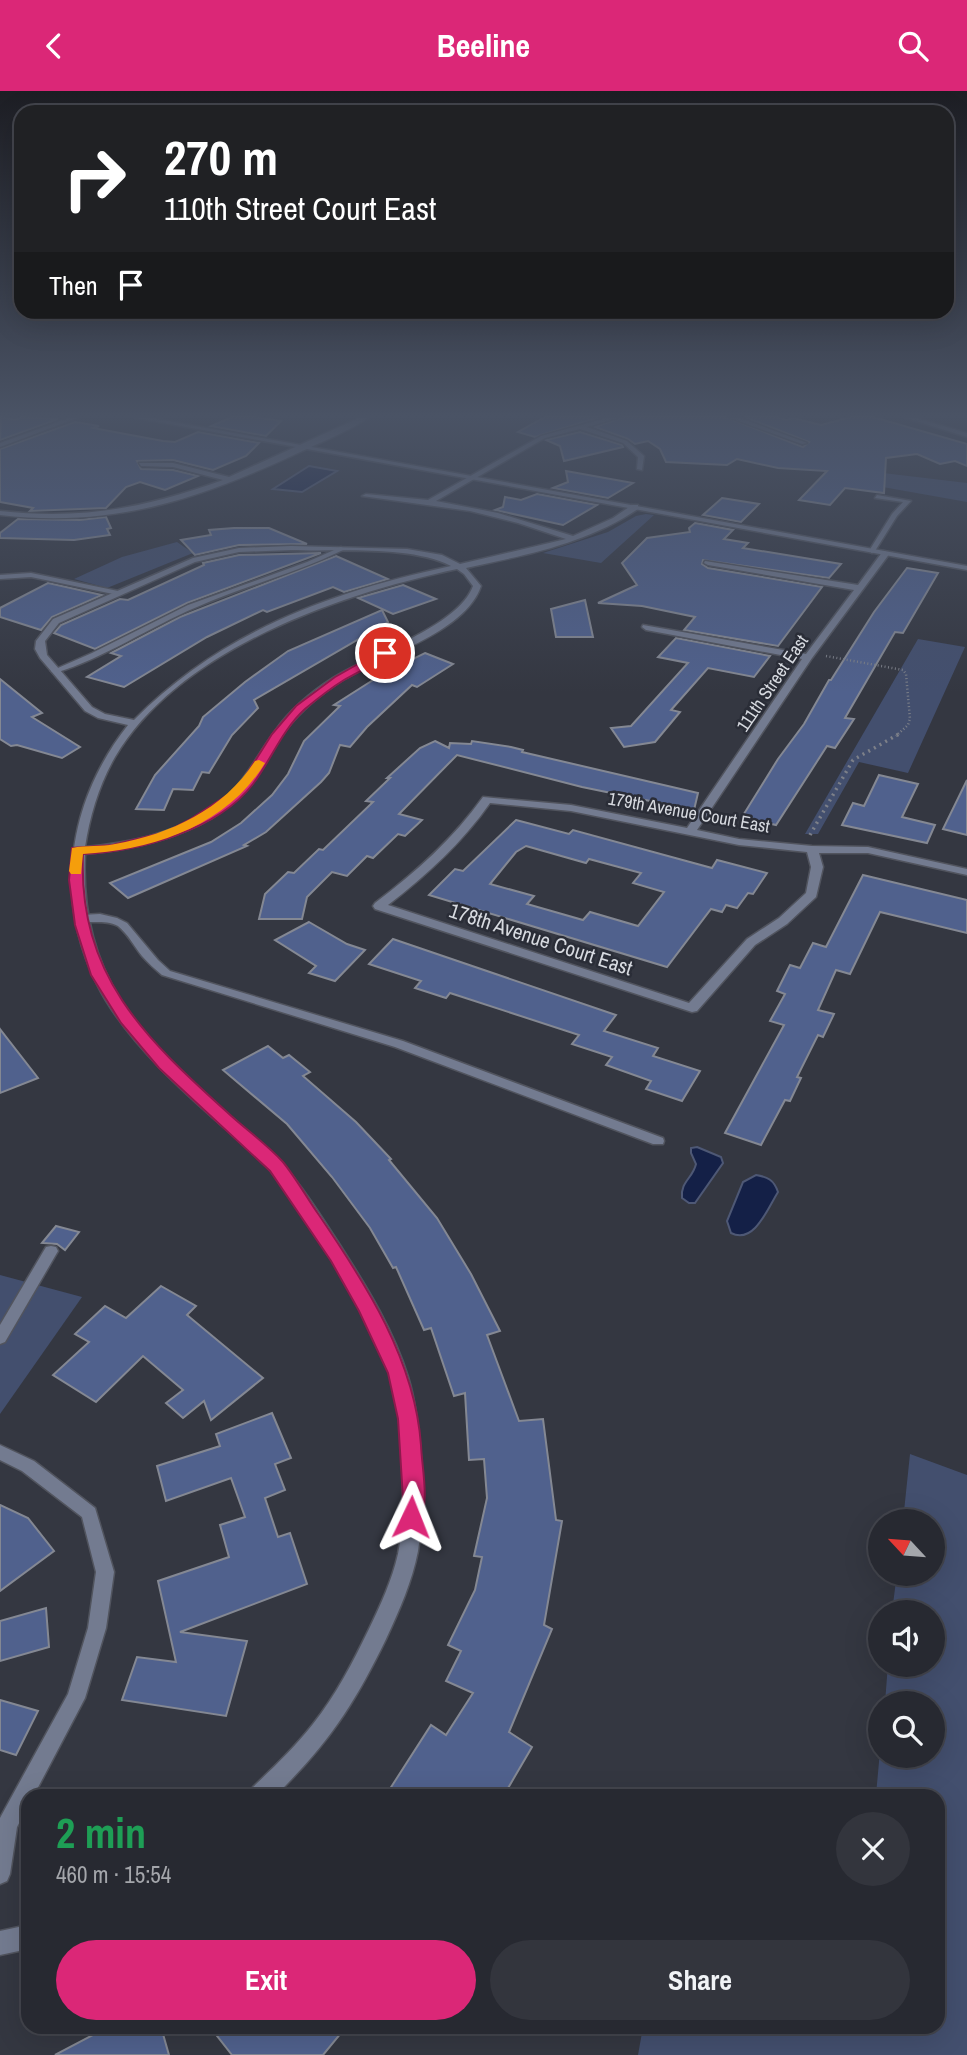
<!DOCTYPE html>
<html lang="en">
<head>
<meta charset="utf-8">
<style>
  body { margin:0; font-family:"Archivo Narrow",sans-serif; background:#33353d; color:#f1f3f6; height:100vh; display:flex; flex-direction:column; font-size:26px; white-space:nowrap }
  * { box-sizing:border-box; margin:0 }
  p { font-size:23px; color:#a4a6ab }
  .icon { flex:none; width:38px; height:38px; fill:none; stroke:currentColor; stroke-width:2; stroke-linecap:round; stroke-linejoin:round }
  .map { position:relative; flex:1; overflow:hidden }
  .panel { position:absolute; left:21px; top:1698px; width:924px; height:245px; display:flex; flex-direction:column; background:#272931; border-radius:21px; box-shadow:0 7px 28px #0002,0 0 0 2px #43454d }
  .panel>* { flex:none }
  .banner { position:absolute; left:14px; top:14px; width:940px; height:214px; border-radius:21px; box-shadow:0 7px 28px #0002,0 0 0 2px #43454d; background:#202124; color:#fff; overflow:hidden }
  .needle { width:46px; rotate:296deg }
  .controls { position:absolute; left:868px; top:1418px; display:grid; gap:14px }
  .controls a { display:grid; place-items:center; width:77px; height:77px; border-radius:50%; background:#272931; box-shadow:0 7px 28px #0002,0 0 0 2px #43454d; font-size:35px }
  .pin { position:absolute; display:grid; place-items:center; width:60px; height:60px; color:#fff; margin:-30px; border:4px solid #fff; border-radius:50%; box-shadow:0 2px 7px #0007 }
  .me { position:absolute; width:77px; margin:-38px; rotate:2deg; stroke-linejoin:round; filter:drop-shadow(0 0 5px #0008) }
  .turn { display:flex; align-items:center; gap:24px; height:147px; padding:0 35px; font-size:32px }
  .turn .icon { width:91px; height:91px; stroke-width:2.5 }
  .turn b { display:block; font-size:49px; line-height:60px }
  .then { display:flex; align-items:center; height:66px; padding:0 35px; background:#0003; gap:14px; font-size:26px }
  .round { display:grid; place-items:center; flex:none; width:74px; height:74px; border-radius:37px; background:#33353d }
  .overview { display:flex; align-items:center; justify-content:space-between; height:119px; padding:0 35px }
  h1 { font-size:42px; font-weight:800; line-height:52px; color:#1e9e55 }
  .button { display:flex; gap:14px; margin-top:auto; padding:14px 35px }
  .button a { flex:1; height:80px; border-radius:42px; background:#db2777; color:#fff; font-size:28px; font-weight:800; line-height:80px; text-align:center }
  .button a+a { background:#33353d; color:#f1f3f6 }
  header { display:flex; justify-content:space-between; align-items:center; height:91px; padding:0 35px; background:#db2777; color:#fff; font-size:32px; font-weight:800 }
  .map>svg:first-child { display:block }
</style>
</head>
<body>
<header><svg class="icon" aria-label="back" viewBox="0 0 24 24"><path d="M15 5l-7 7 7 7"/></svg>Beeline<svg class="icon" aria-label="search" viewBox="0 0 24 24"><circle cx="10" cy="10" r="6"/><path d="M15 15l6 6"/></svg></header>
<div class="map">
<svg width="967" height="1964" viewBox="0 0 967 1964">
  <rect width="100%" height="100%" fill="#343741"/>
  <g fill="#434f6e">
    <path d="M883 382 967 392V411L849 390Z"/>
    <path d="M646 423 654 424 601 472 543 462 608 441 636 425Z"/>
    <path d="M177 451 193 462 107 497 74 488 122 466Z"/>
    <path d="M918 548 965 556 908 682 859 671 818 743H805Z"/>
    <path d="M0 1184 82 1206 0 1323Z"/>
    <path d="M910 1363 967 1384V1964H638L643 1936H938V1704H876L880 1660V1664H933V1612H885L888 1573H933V1521H892L897 1482H933V1430H903Z"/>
  </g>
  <g fill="#142047" stroke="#4e5875" stroke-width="2">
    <path d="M309 375 337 380 302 401 273 398Z"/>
    <path d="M697 1056 721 1066 723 1072 695 1112H689L682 1107C680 1091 693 1087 696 1073L691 1062V1057Z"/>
    <path d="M756 1084C768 1086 774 1089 778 1101 768 1117 754 1154 731 1142L727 1130 743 1091Z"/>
  </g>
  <g fill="#50618d" stroke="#848893" stroke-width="2" fill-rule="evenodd">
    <path d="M1 326 15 329 22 326 58 328 0 349Z"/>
    <path d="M232 326H254L281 330 266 345 211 335Z"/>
    <path d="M545 326H600L535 346 518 341Z"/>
    <path d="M623 326H725L803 356 809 351 745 326H778L786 329 793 327 821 334 851 326H873L967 353V375L955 370 940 373 917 363 886 367 884 402 845 397 830 414 799 409 827 380 778 377 737 368 727 374 666 371 660 358 648 350 635 353 628 348 595 336Z"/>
    <path d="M75 331 99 335 93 337 163 350 175 351 198 341 259 352 246 365 213 379 173 369 137 370 141 378 173 379 198 385 165 399 140 391 126 396 106 417 30 420 33 417 0 411V358Z"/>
    <path d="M580 341 622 354 623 356 564 370 560 355 546 349Z"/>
    <path d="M566 380 633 392 608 407 553 397 568 391Z"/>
    <path d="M537 403 597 414 563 434 495 419 503 416 505 406 521 409Z"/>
    <path d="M722 407 759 413 741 431 703 424Z"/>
    <path d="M106 426 111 437 107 438 110 444 74 449 0 447V442L18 428 80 429Z"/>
    <path d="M695 432 733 439 724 448 748 452 743 457 841 473 829 487 703 469 702 473 708 477 822 496 778 555 684 539 695 526 642 515 598 512 637 494 622 472 647 447 690 441 689 437Z"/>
    <path d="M234 437H269L307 453 239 454 195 464 181 449 211 444 209 439Z"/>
    <path d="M321 462 187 512 95 558 54 542 61 534 120 508 128 509 204 474 203 472 239 464Z"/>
    <path d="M336 465 388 488 344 501 333 496 267 521 263 519 207 546 124 596 87 586 121 565 111 562 180 526Z"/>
    <path d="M907 477 938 482 903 542 895 541 845 627 854 628 835 657 827 655 776 734 742 726 778 668 804 633 829 589H831L874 521Z"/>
    <path d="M48 492 102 504 52 526 41 539 0 526V517Z"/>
    <path d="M403 494 436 508 393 523 358 507Z"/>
    <path d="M585 509 593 546H556L551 518Z"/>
    <path d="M382 519 388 531 254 609 258 617 232 644 209 682 202 681 193 699 173 698 164 719 136 718 155 684 199 635 203 626 245 591 288 560Z"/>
    <path d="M676 547 770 565 754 586 708 577 671 619 680 621 655 651 624 656 611 637 631 635 688 572 658 566Z"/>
    <path d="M425 562 453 573 417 596 412 594 367 636 350 656 340 654 329 682 321 691 266 741 244 754 247 755 128 807 110 792 211 751 241 732 272 704 288 683 304 650 340 615 334 614 384 582Z"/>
    <path d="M0 588 42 622 32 626 80 656 62 667 17 654 11 655 0 648Z"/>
    <path d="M435 650 449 657 450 652 471 653 472 650 511 656 523 659 522 661 698 702 694 719 582 696 457 664 399 723 422 729 405 745 398 743 373 767 367 765 347 785 332 781 307 806 302 828H259L265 803 288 781 294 782 319 758 323 759 373 711 366 710 390 687H387L420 657Z"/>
    <path d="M879 684 918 693 902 726 935 734 927 752 842 734 853 712 864 715Z"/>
    <path d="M967 689V744L943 738Z"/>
    <path d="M516 729 569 743 573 739 712 777 717 769 767 782 753 803 748 802 737 817 726 814 722 821 711 818 667 876 429 804 455 778 463 780ZM526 755 586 772 589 768 641 782 633 792 664 801 638 835 590 821 583 829 527 813 534 805 490 793 516 761Z"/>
    <path d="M863 784 967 809V842L880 821 850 883 836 879 818 919 834 923 823 946 818 944 797 986 801 987 790 1010 785 1009 761 1054 725 1042 784 934 770 930 785 903 777 900 790 874 800 877 813 852 826 856Z"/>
    <path d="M309 831 347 853 365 859 335 890 309 882 316 875 275 849Z"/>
    <path d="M393 848 616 924 604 940 658 957 653 965 700 980 682 1010 646 998 651 990 606 974 612 966 572 953 579 944 450 902 446 907 415 897 421 890 369 873Z"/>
    <path d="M0 938 38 987 0 1002Z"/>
    <path d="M268 955 283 967 289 964 310 981 303 985 356 1031 391 1068 389 1069 437 1127 471 1183 500 1240 487 1244 519 1330 543 1328 556 1429 562 1430 544 1534 552 1538 509 1641 532 1656 504 1704H386L431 1634 446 1644 473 1602 446 1590 461 1560 448 1554 475 1499 482 1466 474 1465 487 1407 484 1368 469 1369 465 1302 454 1305 431 1237 424 1239 396 1176 393 1177 370 1137 332 1086 287 1033 223 979Z"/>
    <path d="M56 1135 79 1141 65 1159 57 1153 42 1152Z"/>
    <path d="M161 1195 196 1215 187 1224 263 1287 211 1329 204 1310 183 1327 166 1312 183 1299 143 1265 96 1311 53 1284 89 1251 75 1243 105 1215 126 1227Z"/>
    <path d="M272 1322 291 1367 275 1373 285 1399 265 1407 278 1446 290 1442 307 1493 180 1541 247 1550 226 1625 122 1609 137 1566 176 1571 158 1490 229 1466 220 1434 245 1426 231 1387 166 1410 157 1375 220 1355 216 1343Z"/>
    <path d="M0 1414 28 1427 54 1460 0 1500Z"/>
    <path d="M46 1517 49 1556 0 1570V1530Z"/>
    <path d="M0 1609 38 1620 16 1664 0 1659Z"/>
    <path d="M108 1936H161L169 1964H55Z"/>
    <path d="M210 1936H346L323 1964H232Z"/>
  </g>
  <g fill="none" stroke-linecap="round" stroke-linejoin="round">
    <g stroke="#51545e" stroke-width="3">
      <g id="service">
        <path d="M877 404 911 410 897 425 875 460 872 462 869 460 892 423 903 411 875 407Z"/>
        <path d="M341 456 344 458 343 459C296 482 245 495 197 516 149 536 105 567 55 582L51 580 92 562 188 514 307 471Z"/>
        <path d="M31 482 118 500 122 502 118 504 31 486 0 488V484Z"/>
        <path d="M100 823 117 827 127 832 158 869 170 880 403 950 663 1047 664 1050 663 1053H653L395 956 162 884C155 878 148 872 142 865 134 855 128 843 118 835 104 827 87 835 76 827L81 824Z"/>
        <path d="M51 1155 56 1156 58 1160 5 1251 0 1253V1234L46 1156Z"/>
        <path d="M0 1354 34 1370 95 1417 114 1481 106 1537 85 1607 34 1704H28V1715L17 1736 10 1783 7 1790 0 1793V1727L68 1603 88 1537 96 1481 82 1426 22 1380 0 1369Z"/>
      </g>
    </g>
    <g stroke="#51545e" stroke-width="3">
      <g id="minor">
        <path d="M71 326H80L0 356V352Z"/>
        <path d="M361 326H369C348 341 321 351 298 362 197 409 113 437 0 424V420C83 429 145 417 223 389L173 376 141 375 139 372H173L229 386Z"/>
        <path d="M610 326H620L587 336 627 350 644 365 642 379 637 378 638 366 623 352 580 338 545 347 436 410 498 422 573 445 613 427 632 414H638V418C586 453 526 464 466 477L481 495C465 543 379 565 338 592 317 606 295 625 280 647 258 679 247 705 212 727 173 750 129 759 85 763 79 879 135 942 217 1014 237 1032 260 1049 279 1069 303 1096 323 1128 343 1159 368 1198 394 1241 408 1286 416 1312 419 1340 421 1367 423 1398 423 1429 418 1460 412 1491 399 1520 386 1548 354 1614 328 1653 276 1704H250L253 1696C274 1676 295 1656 313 1633 336 1604 353 1571 369 1538 381 1513 392 1489 398 1463 404 1432 404 1401 402 1370 401 1342 399 1312 390 1285 377 1244 355 1205 332 1169 313 1138 293 1105 269 1078 259 1067 247 1058 237 1048 211 1025 184 1002 160 977 136 952 112 924 97 893 53 805 69 709 128 634L98 627 85 620 40 567 35 558 36 550 53 528 193 467 239 457 291 455 407 458 442 464 460 473 566 448 518 432 470 420 362 405 366 403 428 409 541 345ZM291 459C339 461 409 454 451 475 331 501 222 540 134 629L105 623 92 616 47 564 45 550 59 532 195 471 239 461ZM457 478 464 483 473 495C458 536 370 563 333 587 311 601 290 619 275 640 250 674 245 696 206 721 170 744 127 752 85 756 90 724 99 694 115 666 180 557 341 503 457 478Z"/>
        <path d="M728 326H737L807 352 802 353Z"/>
        <path d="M903 326H913L967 342V346Z"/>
        <path d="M883 460 890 462 812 567 697 739 739 748 812 755 868 756 967 778V784L868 762H819L823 776 816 806 787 833 755 854 697 920 692 921 375 818 373 815 375 812C416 781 453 748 483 706L571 714 687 737 802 568 646 539 642 536 643 534 806 563 854 499 708 474 704 472 705 470 858 494ZM490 712 571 720 739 754 807 761 811 776 806 802 779 827 747 848 689 912 388 814C427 784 462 752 490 712Z"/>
        <path d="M28 1834V1858L0 1864V1840Z"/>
      </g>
    </g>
    <g stroke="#51545e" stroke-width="3">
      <path id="tertiary" d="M132 326H146L967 475V479Z"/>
    </g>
    <path stroke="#7d8089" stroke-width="2.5" stroke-dasharray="1 2.5" stroke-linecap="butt" d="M826 565 903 579 906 583 910 628 908 634 896 645"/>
    <path stroke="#7d8089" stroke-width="3.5" stroke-dasharray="2 4.5" stroke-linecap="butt" d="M810 744 853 669 899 643"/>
    <use href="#service" fill="#737b90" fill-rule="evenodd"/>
    <use href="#minor" fill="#737b90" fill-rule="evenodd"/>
    <use href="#tertiary" fill="#737b90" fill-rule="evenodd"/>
  </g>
  <linearGradient id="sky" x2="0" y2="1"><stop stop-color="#1d1e24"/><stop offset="0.54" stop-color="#4a5365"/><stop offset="1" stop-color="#4a5365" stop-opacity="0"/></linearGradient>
  <rect width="967" height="601" fill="url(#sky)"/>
  <path fill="#db2777" stroke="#8e194d" stroke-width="2" d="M381 560 390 562C377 573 359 580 344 589 331 597 317 608 305 618 282 639 271 669 253 693 217 740 139 760 83 763 78 884 145 947 227 1021 245 1038 267 1053 283 1071 296 1087 307 1107 319 1124 366 1193 415 1269 421 1354 422 1379 430 1410 419 1433L411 1436 404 1433 400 1426 403 1408 398 1328 388 1282 359 1220 331 1170 270 1080 159 977 121 932 91 884 75 834 69 789 72 757 112 754 166 741 189 729 229 703 243 689 272 643 296 615 335 586Z"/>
  <path fill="#f59e0b" d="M259 669 265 672C227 735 153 759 83 763L81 783H71L69 780 72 757C86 754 101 756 115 753 171 743 224 718 255 670Z"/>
  <g text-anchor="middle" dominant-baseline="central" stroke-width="5" stroke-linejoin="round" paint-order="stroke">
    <g font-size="18" fill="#d7dae0" stroke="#2a2d37">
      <text transform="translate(772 592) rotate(-56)">111th Street East</text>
      <text transform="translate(689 721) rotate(10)">179th Avenue Court East</text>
    </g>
    <g font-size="21" fill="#d7dae0" stroke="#2a2d37">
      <text transform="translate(541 848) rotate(18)">178th Avenue Court East</text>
    </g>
  </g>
</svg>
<div class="controls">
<a><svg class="needle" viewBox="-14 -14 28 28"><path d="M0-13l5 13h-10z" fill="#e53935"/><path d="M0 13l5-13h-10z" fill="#a4a6ab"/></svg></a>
<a><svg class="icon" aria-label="sound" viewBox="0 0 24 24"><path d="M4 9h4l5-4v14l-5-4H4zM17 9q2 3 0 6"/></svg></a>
<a><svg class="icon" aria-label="search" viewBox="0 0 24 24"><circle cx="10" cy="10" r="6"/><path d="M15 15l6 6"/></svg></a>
</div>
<div class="pin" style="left:385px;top:562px;background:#d93025"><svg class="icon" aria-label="arrive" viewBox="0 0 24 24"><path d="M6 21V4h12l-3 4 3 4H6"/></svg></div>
<svg class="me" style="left:411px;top:1426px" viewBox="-20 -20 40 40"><path d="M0-17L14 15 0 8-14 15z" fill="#db2777" stroke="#fff" stroke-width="4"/></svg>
<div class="banner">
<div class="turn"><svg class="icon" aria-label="right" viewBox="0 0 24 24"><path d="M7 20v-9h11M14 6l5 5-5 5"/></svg><div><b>270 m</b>110th Street Court East</div></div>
<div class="then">Then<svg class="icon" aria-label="arrive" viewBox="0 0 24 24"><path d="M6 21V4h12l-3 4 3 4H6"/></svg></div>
</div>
<section class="panel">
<div class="overview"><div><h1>2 min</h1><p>460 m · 15:54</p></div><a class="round"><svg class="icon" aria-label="close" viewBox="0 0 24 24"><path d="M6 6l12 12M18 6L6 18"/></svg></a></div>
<div class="button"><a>Exit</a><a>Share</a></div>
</section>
</div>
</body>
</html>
